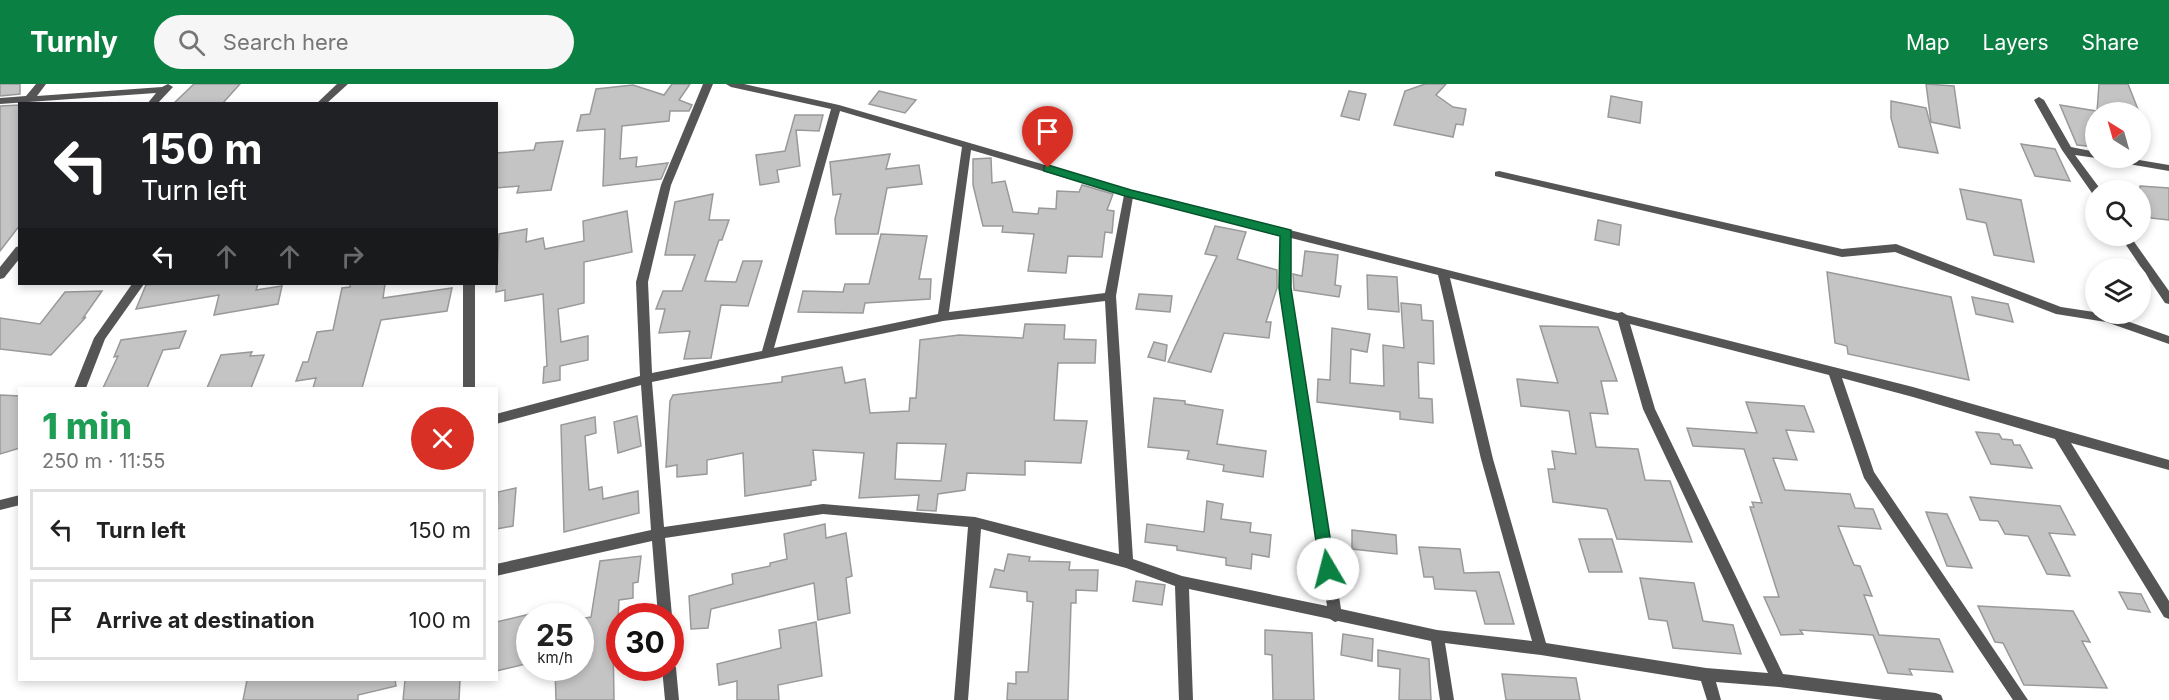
<!DOCTYPE html>
<html lang="en">
<head>
<meta charset="utf-8">
<style>
  body { margin:0; font-family:Inter,sans-serif; background:#f6f6f6; color:#222; height:100vh; display:flex; flex-direction:column; font-size:22px; white-space:nowrap }
  * { box-sizing:border-box; margin:0 }
  p { font-size:20px; color:#767676 }
  .icon { flex:none; width:33px; height:33px; fill:none; stroke:currentColor; stroke-width:2; stroke-linecap:round; stroke-linejoin:round }
  .map { position:relative; flex:1; overflow:hidden }
  .details { position:absolute; left:18px; top:303px; width:480px; height:294px; display:flex; flex-direction:column; background:#fff; border-radius:0px; box-shadow:0 3px 9px #0003 }
  .details>* { flex:none }
  .guide { position:absolute; left:18px; top:18px; width:480px; height:183px; border-radius:0px; box-shadow:0 3px 9px #0003; background:#202124; color:#fff; overflow:hidden }
  .needle { width:39px; rotate:323deg }
  .controls { position:absolute; left:2085px; top:18px; display:grid; gap:12px }
  .controls a { display:grid; place-items:center; width:66px; height:66px; border-radius:50%; background:#fff; box-shadow:0 3px 9px #0003; font-size:30px }
  .speed { position:absolute; left:516px; top:519px; display:flex; gap:12px; font-size:30px; font-weight:700; text-align:center }
  .speed>* { display:grid; place-content:center; width:78px; height:78px; border-radius:50%; background:#fff; box-shadow:0 3px 9px #0003; line-height:1 }
  .speed small { font-size:15px; font-weight:400 }
  .speed .limit { border:9px solid #d22; background:#fff; color:#111 }
  .pin { position:absolute; display:grid; place-items:center; width:51px; height:51px; color:#fff; margin:-62px -26px; border-radius:50% 50% 50% 0; rotate:-45deg; box-shadow:0 0 6px #0007 }
  .pin .icon { rotate:45deg }
  .me { position:absolute; width:66px; margin:-33px; rotate:352deg; stroke-linejoin:round; filter:drop-shadow(0 0 4px #0008) }
  .turn { display:flex; align-items:center; gap:21px; height:126px; padding:0 24px; font-size:27px }
  .turn .icon { width:78px; height:78px; stroke-width:2.5 }
  .turn b { display:block; font-size:42px; line-height:51px }
  .lanes { display:flex; align-items:center; height:57px; padding:0 24px; background:#0003; justify-content:center; gap:30px; direction:ltr }
  .lanes .off { opacity:.35 }
  .round { display:grid; place-items:center; flex:none; width:63px; height:63px; border-radius:32px; background:#f6f6f6 }
  .summary { display:flex; align-items:center; justify-content:space-between; height:102px; padding:0 24px }
  h1 { font-size:36px; font-weight:800; line-height:45px; color:#1e9e55 }
  ul { padding:0; list-style:none }
  li { display:flex; align-items:center; gap:18px; height:81px; margin:0 12px 9px; padding:0 12px; border:3px solid #e0e0e0; border-radius:0px }
  li div { flex:1 }
  li b { display:block; font-size:22px }
  li em { font-style:normal }
  header { display:flex; align-items:center; gap:36px; box-sizing:border-box; height:84px; padding:0 30px; background:#0b8043; color:#fff }
  header strong { font-size:28px }
  nav { display:flex; gap:33px; margin-inline-start:auto; font-size:21px }
  .search { width:420px; height:54px; background:#f6f6f6; display:flex; align-items:center; gap:15px; box-sizing:border-box; padding:0 21px; border-radius:33px; color:#767676; font-size:22px }
  .map>svg:first-child { display:block }
</style>
</head>
<body>
<header>
<strong>Turnly</strong>
<div class="search"><svg class="icon" aria-label="search" viewBox="0 0 24 24"><circle cx="10" cy="10" r="6"/><path d="M15 15l6 6"/></svg>Search here</div>
<nav><a>Map</a><a>Layers</a><a>Share</a></nav>
</header>
<div class="map">
<svg width="2169" height="616" viewBox="0 0 2169 616">
  <rect width="100%" height="100%" fill="#fff"/>
  <g fill="#c4c4c4" stroke="#999" stroke-width="1.5" fill-rule="evenodd">
    <path d="M0 0H20V10L0 12Z"/>
    <path d="M194 0H240L222 20H173Z"/>
    <path d="M672 0H690L679 16 692 21 689 27H670L669 37 622 42 620 75 637 73 636 83 668 79 661 95 603 102 605 45 577 47 581 31 590 30 596 5 633 1 664 11Z"/>
    <path d="M1425 0H1446L1436 11 1453 23 1466 25 1463 41 1456 40 1453 53 1394 41 1405 7Z"/>
    <path d="M1926 0 1954 2 1960 44 1931 38Z"/>
    <path d="M2099 0H2128L2139 28H2097Z"/>
    <path d="M879 7 916 16 905 29 869 20Z"/>
    <path d="M1349 7 1366 10 1359 36 1341 32Z"/>
    <path d="M1611 12 1642 18 1640 39 1608 33Z"/>
    <path d="M1891 17 1926 24 1938 69 1899 63 1891 34Z"/>
    <path d="M20 21V141L0 167V22Z"/>
    <path d="M2060 21 2096 27V63L2077 61Z"/>
    <path d="M795 31H823L819 47 796 46 800 82 777 86 779 98 760 101 756 71 785 67Z"/>
    <path d="M563 57 551 106 517 109 519 102 496 104V69L534 66 536 59Z"/>
    <path d="M2021 60 2055 65 2070 97 2035 92Z"/>
    <path d="M890 70 886 85 919 81 922 100 887 104 878 150H836L835 135 841 110 833 111 830 78Z"/>
    <path d="M991 74 992 99 1005 97 1013 128 1038 130 1039 124 1056 125 1057 107 1079 108 1082 101 1113 110 1107 126 1114 127 1112 149 1105 148 1102 173 1068 172 1066 189 1028 187 1034 150 1002 148 1003 142H983L973 101V75Z"/>
    <path d="M2140 102 2169 104V136L2151 134 2144 124H2140Z"/>
    <path d="M1960 105 2021 116 2034 178 1994 171 1986 139 1967 135Z"/>
    <path d="M713 110 709 136H729L722 156H719L705 197 736 198 743 177H762L748 222 721 221 711 274 684 275 690 247 659 249 665 225H656L663 207H682L695 171H665L675 118Z"/>
    <path d="M627 127 632 168 584 178V219L558 225 561 258 588 252V276L560 282V296L543 299 544 283 547 282 543 210 505 217V206L496 208 499 150 527 145 526 158 543 154 545 165 584 157 583 137Z"/>
    <path d="M1598 136 1621 141 1619 161 1595 156Z"/>
    <path d="M1215 142 1246 148 1237 175 1277 186V204L1266 238H1271L1269 254 1224 249 1211 288 1168 278 1217 172 1205 170Z"/>
    <path d="M881 150 927 152 919 195H931L930 215 865 219 863 229 798 228 803 207 843 208 845 200H869Z"/>
    <path d="M1305 167 1338 171 1335 201 1341 202 1339 213 1294 206 1293 190 1302 192Z"/>
    <path d="M1827 188 1951 213 1969 296 1848 270 1847 262 1835 259Z"/>
    <path d="M1367 191 1397 193 1399 228 1368 225Z"/>
    <path d="M156 200H258L256 206 282 202 278 220 214 231 219 211 136 225 146 201Z"/>
    <path d="M350 200H385L383 214 452 204 447 227 381 236 362 304H313L316 294 296 297 303 278H308L317 248 333 246 342 204 350 203Z"/>
    <path d="M102 207 83 234 86 233 51 271 0 265V234L40 240 65 208Z"/>
    <path d="M1139 210 1172 212 1170 228 1136 225Z"/>
    <path d="M1972 213 2008 220 2013 238 1976 230Z"/>
    <path d="M1401 219 1421 221 1422 236 1433 237 1434 280 1418 278 1419 314 1432 315 1433 339 1400 335V328L1317 318 1318 295 1330 296 1332 244 1370 250 1367 268 1351 265 1350 299 1384 302 1383 261 1404 264Z"/>
    <path d="M1025 240 1065 241 1064 255 1096 256 1095 279H1058L1054 336 1087 337 1081 379 1025 377V391L967 389 965 406 938 410 936 427 917 426 919 411 859 414 864 369 813 366 816 396 811 397V401L745 412 743 369 707 376V390L677 393V381L666 383 670 317 673 311 782 298V293L842 283 845 299 865 295 870 329 909 327 910 314H916L920 256 959 251 1023 254ZM897 359 946 360 941 397 895 395Z"/>
    <path d="M1540 242 1598 243 1617 297H1601L1608 330 1590 329 1596 363 1638 365 1645 396 1670 397 1692 458 1617 455 1607 425 1553 418 1548 385H1555L1552 367 1576 370 1569 327 1521 322 1517 295 1558 299Z"/>
    <path d="M186 247 179 264 163 266 147 304H103L118 272 114 273 121 256Z"/>
    <path d="M1154 258 1167 261 1165 277 1148 273Z"/>
    <path d="M252 268 250 272 264 271 251 304H207L221 271Z"/>
    <path d="M0 311 20 312V364L0 370Z"/>
    <path d="M1154 314 1185 317V320L1223 326 1217 360 1266 367 1263 393 1223 387 1224 381 1187 375 1189 367 1148 363Z"/>
    <path d="M1746 318 1804 322 1814 348 1786 346 1797 376 1773 374 1785 406 1850 410 1855 424 1873 425 1881 445 1838 442 1854 481 1860 482 1872 512 1864 511 1879 551 1939 555 1953 588 1909 585 1912 591 1888 589 1873 551 1800 546 1803 550 1781 551 1764 513H1779L1750 423H1754L1752 418 1762 419 1744 365 1693 362 1687 344 1757 349Z"/>
    <path d="M637 332 641 362 618 369 614 338Z"/>
    <path d="M595 333 596 349 585 352 589 406 602 403 603 415 638 407 639 429 564 448 561 341Z"/>
    <path d="M1976 348 1999 350 2002 355 2012 356 2014 361H2020L2032 384 1991 380Z"/>
    <path d="M516 404 513 442 496 445 498 408Z"/>
    <path d="M1970 413 2060 422 2075 451 2049 449 2070 492 2047 490 2028 452 2005 450 1998 437 1980 436Z"/>
    <path d="M1207 417 1223 420 1221 435 1251 439 1250 448 1271 451 1269 473 1252 470 1251 485 1226 481V474L1177 466V462L1145 458 1147 440 1204 448Z"/>
    <path d="M1926 428 1947 430 1972 484 1947 482Z"/>
    <path d="M825 440 826 454 846 449 852 492 846 494 850 529 818 536 814 499 711 525 708 544 691 545 689 512 733 500 732 490 770 482V479L787 475 784 450Z"/>
    <path d="M1352 446 1396 451 1397 470 1352 465Z"/>
    <path d="M1579 455H1612L1622 488H1589Z"/>
    <path d="M1419 463 1460 465 1464 489 1499 488 1514 540H1485L1476 507 1435 505 1433 493H1424Z"/>
    <path d="M1008 470 1030 473 1029 477 1070 478 1069 486H1098L1097 507 1076 506V519H1071L1068 616H1007L1008 599 1016 600V588H1028L1033 518 1027 517V508L990 503 995 485 1004 487Z"/>
    <path d="M641 472 638 498 633 499V514L619 516 617 552H613L614 616H556L555 584H580V535L591 533 600 477Z"/>
    <path d="M1640 494 1694 499 1703 537 1733 541 1741 570 1673 564 1667 537 1649 535Z"/>
    <path d="M1136 497 1165 501 1162 521 1133 517Z"/>
    <path d="M2119 508 2141 510 2150 528 2128 525Z"/>
    <path d="M1978 522 2073 527 2090 558 2082 557 2107 604 2024 601 2003 559 1995 558Z"/>
    <path d="M530 530V579L496 587V538Z"/>
    <path d="M816 538 822 592 778 601 779 616H737V597L719 601 717 580 781 564 779 546Z"/>
    <path d="M1265 546 1312 549 1314 616H1273L1272 571 1265 570Z"/>
    <path d="M1343 550 1373 555 1372 577 1341 571Z"/>
    <path d="M1378 566 1429 575 1431 616H1399L1400 585 1378 582Z"/>
    <path d="M1502 590 1576 594 1580 616H1506Z"/>
    <path d="M247 596H395L396 602 358 611V616H243Z"/>
    <path d="M405 596H460L459 616H403Z"/>
  </g>
  <g fill="none" stroke-linecap="round" stroke-linejoin="round">
    <g fill="#555" fill-rule="evenodd">
      <path d="M36 0H46L37 12 162 3 168 0 173 3 157 20H147L156 9 0 20V14L26 12Z"/>
      <path d="M337 0H348L326 20H316Z"/>
      <path d="M703 0H713L671 101 648 198 652 289 762 267 831 25 731 3 726 0H744L839 21 1131 106 1618 229 1622 228 1627 231 1913 303 2169 376V386L2071 359 2169 517V535L2164 533 2055 355 1913 313 1842 294 1874 388 2028 616H2013L1864 394 1829 291 1630 240 1655 325 1783 590 1936 609 1941 611 1943 616H1883L1779 603 1716 598 1721 616H1707L1701 597 1541 571 1445 559 1454 616H1440L1431 557 1338 537 1335 538 1330 535 1189 505 1193 616H1179L1175 502 1126 484 981 445 968 616H954L968 443 823 430 665 454 672 532 670 535V532H658L652 457 496 492V480L651 446 641 301 496 340V330L640 292 636 198 661 101ZM840 27 962 63 938 230 774 264ZM971 66 1124 111 1105 209 949 228ZM1133 113 1281 151 1279 204 1327 522 1182 492 1133 475 1116 212ZM1291 154 1438 191 1481 375 1532 557 1437 546 1341 525 1291 204ZM1450 194 1618 237 1643 325 1768 589 1706 584 1546 559 1493 375ZM1105 217 1119 470 975 433 823 420 664 443 652 298 943 237Z"/>
      <path d="M2039 13 2044 16 2071 63 2096 68V74H2099H2096L2075 71 2101 106H2096V110L2092 109 2062 66 2034 16Z"/>
      <path d="M2106 74H2127L2169 81V87L2111 77Z"/>
      <path d="M1499 87 1842 165 1896 160 2061 223 2107 230 2169 252V260L2106 238 2056 230 1895 168 1842 173 1495 92V88Z"/>
      <path d="M2120 152H2130L2169 207V220L2165 219Z"/>
      <path d="M20 162V174L4 194 0 195V183L16 163Z"/>
      <path d="M132 200H144L105 255 86 304H74L94 254Z"/>
      <rect x="463" y="200" width="12" height="104"/>
      <path d="M20 411V421L0 426V416Z"/>
      <path d="M670 578 674 579 676 584 679 616H665L662 584H670Z"/>
    </g>
  </g>
  <path fill="#0b8043" stroke="#07532c" stroke-width="1.5" d="M1048 81 1131 106 1291 146V204L1335 485 1333 490H1322L1320 485 1279 204 1280 152 1125 112 1044 87V82Z"/>
</svg>
<div class="controls">
<a><svg class="needle" viewBox="-14 -14 28 28"><path d="M0-13l5 13h-10z" fill="#e53935"/><path d="M0 13l5-13h-10z" fill="#767676"/></svg></a>
<a><svg class="icon" aria-label="search" viewBox="0 0 24 24"><circle cx="10" cy="10" r="6"/><path d="M15 15l6 6"/></svg></a>
<a><svg class="icon" aria-label="layers" viewBox="0 0 24 24"><path d="M12 4l9 5-9 5-9-5zM3 14l9 5 9-5"/></svg></a>
</div>
<div class="speed"><div>25<small>km/h</small></div><div class="limit">30</div></div>
<div class="pin" style="left:1048px;top:84px;background:#d93025"><svg class="icon" aria-label="arrive" viewBox="0 0 24 24"><path d="M6 21V4h12l-3 4 3 4H6"/></svg></div>
<svg class="me" style="left:1328px;top:485px" viewBox="-20 -20 40 40"><circle r="19" fill="#fff"/><path d="M0-13L10 11 0 6-10 11z" fill="#0b8043"/></svg>
<div class="guide">
<div class="turn"><svg class="icon" aria-label="left" viewBox="0 0 24 24"><path d="M17 20v-9H6M10 6l-5 5 5 5"/></svg><div><b>150 m</b>Turn left</div></div>
<div class="lanes"><svg class="icon" aria-label="left" viewBox="0 0 24 24"><path d="M17 20v-9H6M10 6l-5 5 5 5"/></svg><svg class="icon off" aria-label="ahead" viewBox="0 0 24 24"><path d="M12 20V5M6 11l6-6 6 6"/></svg><svg class="icon off" aria-label="ahead" viewBox="0 0 24 24"><path d="M12 20V5M6 11l6-6 6 6"/></svg><svg class="icon off" aria-label="right" viewBox="0 0 24 24"><path d="M7 20v-9h11M14 6l5 5-5 5"/></svg></div>
</div>
<section class="details">
<div class="summary"><div><h1>1 min</h1><p>250 m · 11:55</p></div><a class="round" style="background:#d93025;color:#fff"><svg class="icon" aria-label="close" viewBox="0 0 24 24"><path d="M6 6l12 12M18 6L6 18"/></svg></a></div>
<ul>
<li><svg class="icon" aria-label="left" viewBox="0 0 24 24"><path d="M17 20v-9H6M10 6l-5 5 5 5"/></svg><div><b>Turn left</b></div><em>150 m</em></li>
<li><svg class="icon" aria-label="arrive" viewBox="0 0 24 24"><path d="M6 21V4h12l-3 4 3 4H6"/></svg><div><b>Arrive at destination</b></div><em>100 m</em></li>
</ul>
</section>
</div>
</body>
</html>
